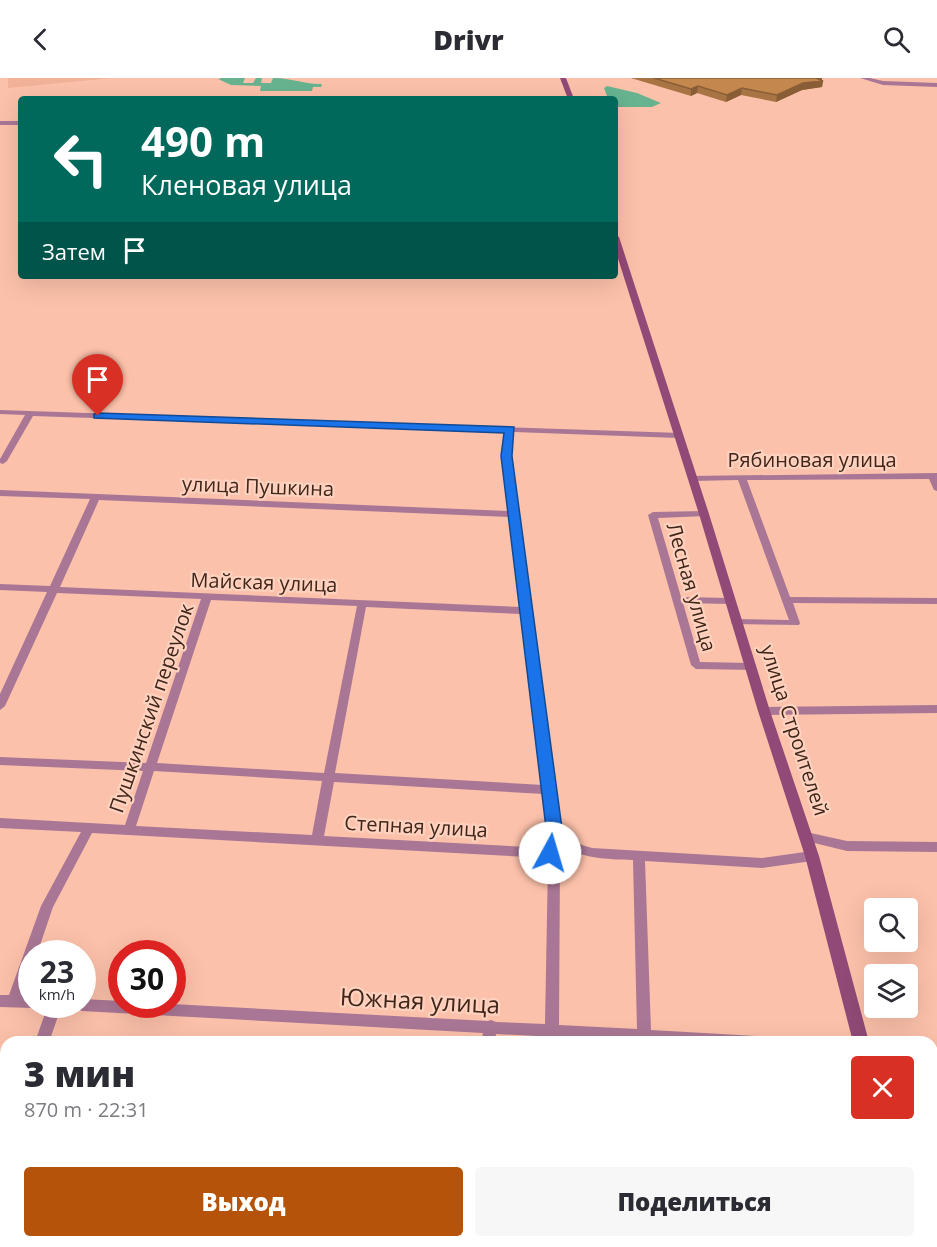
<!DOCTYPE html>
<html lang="ru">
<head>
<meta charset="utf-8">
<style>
  body { margin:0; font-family:"Open Sans",sans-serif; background:#f7f7f7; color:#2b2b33; height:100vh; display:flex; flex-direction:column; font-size:22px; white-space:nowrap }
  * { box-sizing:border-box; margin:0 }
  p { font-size:20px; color:#7c7c81 }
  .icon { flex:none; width:33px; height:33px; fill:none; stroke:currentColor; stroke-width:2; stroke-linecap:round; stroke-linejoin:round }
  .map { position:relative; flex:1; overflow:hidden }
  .sheet { position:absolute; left:0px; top:958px; width:938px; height:212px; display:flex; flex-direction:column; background:#fff; border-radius:18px 18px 0 0; box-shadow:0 6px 24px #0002 }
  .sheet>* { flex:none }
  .top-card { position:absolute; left:18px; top:18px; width:600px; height:183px; border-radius:6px; box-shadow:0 6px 24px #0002; background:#00695c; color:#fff; overflow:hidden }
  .fabs { position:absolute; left:864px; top:820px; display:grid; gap:12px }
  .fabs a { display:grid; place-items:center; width:54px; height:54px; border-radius:6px; background:#fff; box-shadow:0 6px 24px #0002; font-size:30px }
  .speed { position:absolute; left:18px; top:862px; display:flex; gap:12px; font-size:30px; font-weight:700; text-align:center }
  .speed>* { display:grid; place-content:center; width:78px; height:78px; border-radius:50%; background:#fff; box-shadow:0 6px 24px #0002; line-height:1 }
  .speed small { font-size:15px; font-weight:400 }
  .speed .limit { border:9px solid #d22; background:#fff; color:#111 }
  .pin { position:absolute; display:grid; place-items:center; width:51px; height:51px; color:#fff; margin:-62px -26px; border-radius:50% 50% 50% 0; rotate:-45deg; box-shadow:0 0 6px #0007 }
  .pin .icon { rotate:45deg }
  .me { position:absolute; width:66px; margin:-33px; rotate:6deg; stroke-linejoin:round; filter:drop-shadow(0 0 4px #0008) }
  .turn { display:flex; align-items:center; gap:21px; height:126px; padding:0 24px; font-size:27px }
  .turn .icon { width:78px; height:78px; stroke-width:2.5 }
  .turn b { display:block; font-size:42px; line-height:51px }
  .then { display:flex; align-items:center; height:57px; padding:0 24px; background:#0003; gap:12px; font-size:22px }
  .round { display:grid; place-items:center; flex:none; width:63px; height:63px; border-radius:6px; background:#f7f7f7 }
  .overview { display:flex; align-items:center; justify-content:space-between; height:102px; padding:0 24px }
  h1 { font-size:36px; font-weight:800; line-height:45px }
  .cta { display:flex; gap:12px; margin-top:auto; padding:12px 24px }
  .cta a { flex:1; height:69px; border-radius:6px; background:#b45309; color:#fff; font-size:24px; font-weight:800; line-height:69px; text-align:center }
  .cta a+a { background:#f7f7f7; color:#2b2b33 }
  header { display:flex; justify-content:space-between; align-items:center; height:78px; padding:0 24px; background:#fff; font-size:27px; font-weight:800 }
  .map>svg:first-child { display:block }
</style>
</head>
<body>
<header><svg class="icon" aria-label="back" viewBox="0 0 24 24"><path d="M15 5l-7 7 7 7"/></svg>Drivr<svg class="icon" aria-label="search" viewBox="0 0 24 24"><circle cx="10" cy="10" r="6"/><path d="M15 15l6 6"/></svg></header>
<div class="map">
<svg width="937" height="1169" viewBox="0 0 937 1169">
  <rect width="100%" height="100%" fill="#fcc1aa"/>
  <path fill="#f1b299" d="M8 0H112L8 10Z"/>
  <g fill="#67b390">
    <path d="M222 0H245L243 5H253L256 0H262L261 5H271L273 0C293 0 301 6 322 6L321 9H313L312 13H260L261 8 231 7 218 1Z"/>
    <path d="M607 8 637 15 661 25 652 29H615V21H608L604 10Z"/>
  </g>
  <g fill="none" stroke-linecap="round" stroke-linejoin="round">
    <g fill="#a97795" fill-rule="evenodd">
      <path d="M860 0H870L883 3 937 5V9L883 7Z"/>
      <rect x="0" y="43" width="21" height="4"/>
      <path d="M0 332 681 355 682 357 678 360 514 354 510 378 518 434 520 436 518 438 561 755 582 767 592 770 762 780 812 773 816 775 818 778 816 781 812 783 762 790 645 783 651 952 756 958 761 960 763 964H653L496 956 495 964H481L483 955 82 933 77 931 75 927H82V921L122 923V927L172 926 488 943 491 942 496 944 545 946 548 784 546 780 92 755 53 829 37 876H32V892L23 918H32V927L37 928 32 930 0 929V917H9L41 828 81 754 0 750V740L125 747 143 693 0 687V679L146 685 201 521 57 515 5 628 0 632V616L47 514 0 512V506L50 508 90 421 0 418V412L508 433 502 378 505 354 33 338 7 383 3 386 0 385V381L25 337 0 336ZM99 422 509 439 521 529 60 509ZM211 522 357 528 324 695 157 685ZM366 529 521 536 543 707 335 695ZM154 693 322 703 312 757 136 748ZM334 704 544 716 549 758 545 770 324 758ZM559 766C584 781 604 781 633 782L637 951 559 947 560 784 556 775Z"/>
      <path d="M937 395V413L934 412 929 401 747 402 790 519 937 520V526L793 525 800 545 799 547 732 546 731 544 732 542 736 541 789 542 738 402 693 403 689 400 690 398Z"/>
      <path d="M704 433 707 434 709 436 707 438 658 440 681 519 730 520 735 523 730 526 683 525 700 584 751 585 755 586 756 589 755 592 696 591 691 587 648 437 653 434Z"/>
      <path d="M937 627V635L764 637 759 633 764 629Z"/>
      <path d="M806 754 847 763 937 764V774L847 773 802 762 800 759 802 756Z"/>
      <path d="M48 927H62L49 964H35Z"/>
      <path d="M6 1063V1091L0 1095V1067Z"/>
      <path d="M453 1164H469L468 1169H452Z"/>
    </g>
    <rect fill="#a97795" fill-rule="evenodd" x="932" y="1061" width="5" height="16"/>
    <g fill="#914a77" fill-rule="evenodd">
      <path d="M560 0H566L574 21H568Z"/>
      <path d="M615 157 619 159 709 436 770 633 819 778 869 964H853L805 778 758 633 699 436 615 171Z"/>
      <path d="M932 1163 933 1169H915L914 1164Z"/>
    </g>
  </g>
  <path fill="#a97443" d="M631 0H822V2L823 3 822 9 802 12 776 24 741 17 726 24 697 15 691 18Z"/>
  <g fill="#895e37">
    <path d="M820 0H822V3H823L822 9 802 12 776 24 777 17 803 5Z"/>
    <path d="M698 8 697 15 691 18V11Z"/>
    <path d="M742 10 741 17 726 24 727 17Z"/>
  </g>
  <path fill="#c4874e" stroke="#895e37" stroke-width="1.5" d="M654 0H820L818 1 823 3 803 5 777 17 742 10 727 17 698 8 691 11Z"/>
  <path fill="#1a73e8" stroke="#114b97" stroke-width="1.5" d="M98 335 514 349 512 378 563 758 556 779 550 781 542 775 547 758 501 378 504 355 94 340V336Z"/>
  <g text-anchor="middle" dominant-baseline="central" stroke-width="4.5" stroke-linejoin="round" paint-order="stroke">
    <g font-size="20" fill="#402519" stroke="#ffd2c0">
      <text x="812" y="381">Рябиновая улица</text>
      <text transform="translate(258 408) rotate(2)">улица Пушкина</text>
      <text transform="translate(264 504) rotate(2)">Майская улица</text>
      <text transform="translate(692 509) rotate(74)">Лесная улица</text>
      <text transform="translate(151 630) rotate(-71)">Пушкинский переулок</text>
      <text transform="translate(795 652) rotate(72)">улица Строителей</text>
      <text transform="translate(416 748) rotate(3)">Степная улица</text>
    </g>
    <g font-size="24" fill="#402519" stroke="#ffd2c0">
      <text transform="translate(420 922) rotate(3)">Южная улица</text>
    </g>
  </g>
</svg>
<div class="fabs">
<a><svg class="icon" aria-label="search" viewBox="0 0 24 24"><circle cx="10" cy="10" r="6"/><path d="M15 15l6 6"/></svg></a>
<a><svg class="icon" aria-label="layers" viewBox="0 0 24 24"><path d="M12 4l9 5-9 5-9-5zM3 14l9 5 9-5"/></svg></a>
</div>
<div class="speed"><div>23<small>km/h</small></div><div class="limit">30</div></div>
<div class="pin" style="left:98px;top:338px;background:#d93025"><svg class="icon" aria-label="arrive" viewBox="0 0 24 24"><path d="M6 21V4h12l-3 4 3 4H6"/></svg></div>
<svg class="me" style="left:550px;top:775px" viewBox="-20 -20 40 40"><circle r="19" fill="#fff"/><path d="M0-13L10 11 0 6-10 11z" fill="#1a73e8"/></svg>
<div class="top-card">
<div class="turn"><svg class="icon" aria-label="left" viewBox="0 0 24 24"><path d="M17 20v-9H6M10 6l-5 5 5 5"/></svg><div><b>490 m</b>Кленовая улица</div></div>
<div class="then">Затем<svg class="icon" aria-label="arrive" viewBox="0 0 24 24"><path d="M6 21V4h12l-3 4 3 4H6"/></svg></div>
</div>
<section class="sheet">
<div class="overview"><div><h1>3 мин</h1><p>870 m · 22:31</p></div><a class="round" style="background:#d93025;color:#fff"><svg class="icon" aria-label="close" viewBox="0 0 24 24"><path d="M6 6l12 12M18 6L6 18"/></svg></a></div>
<div class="cta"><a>Выход</a><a>Поделиться</a></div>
</section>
</div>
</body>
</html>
